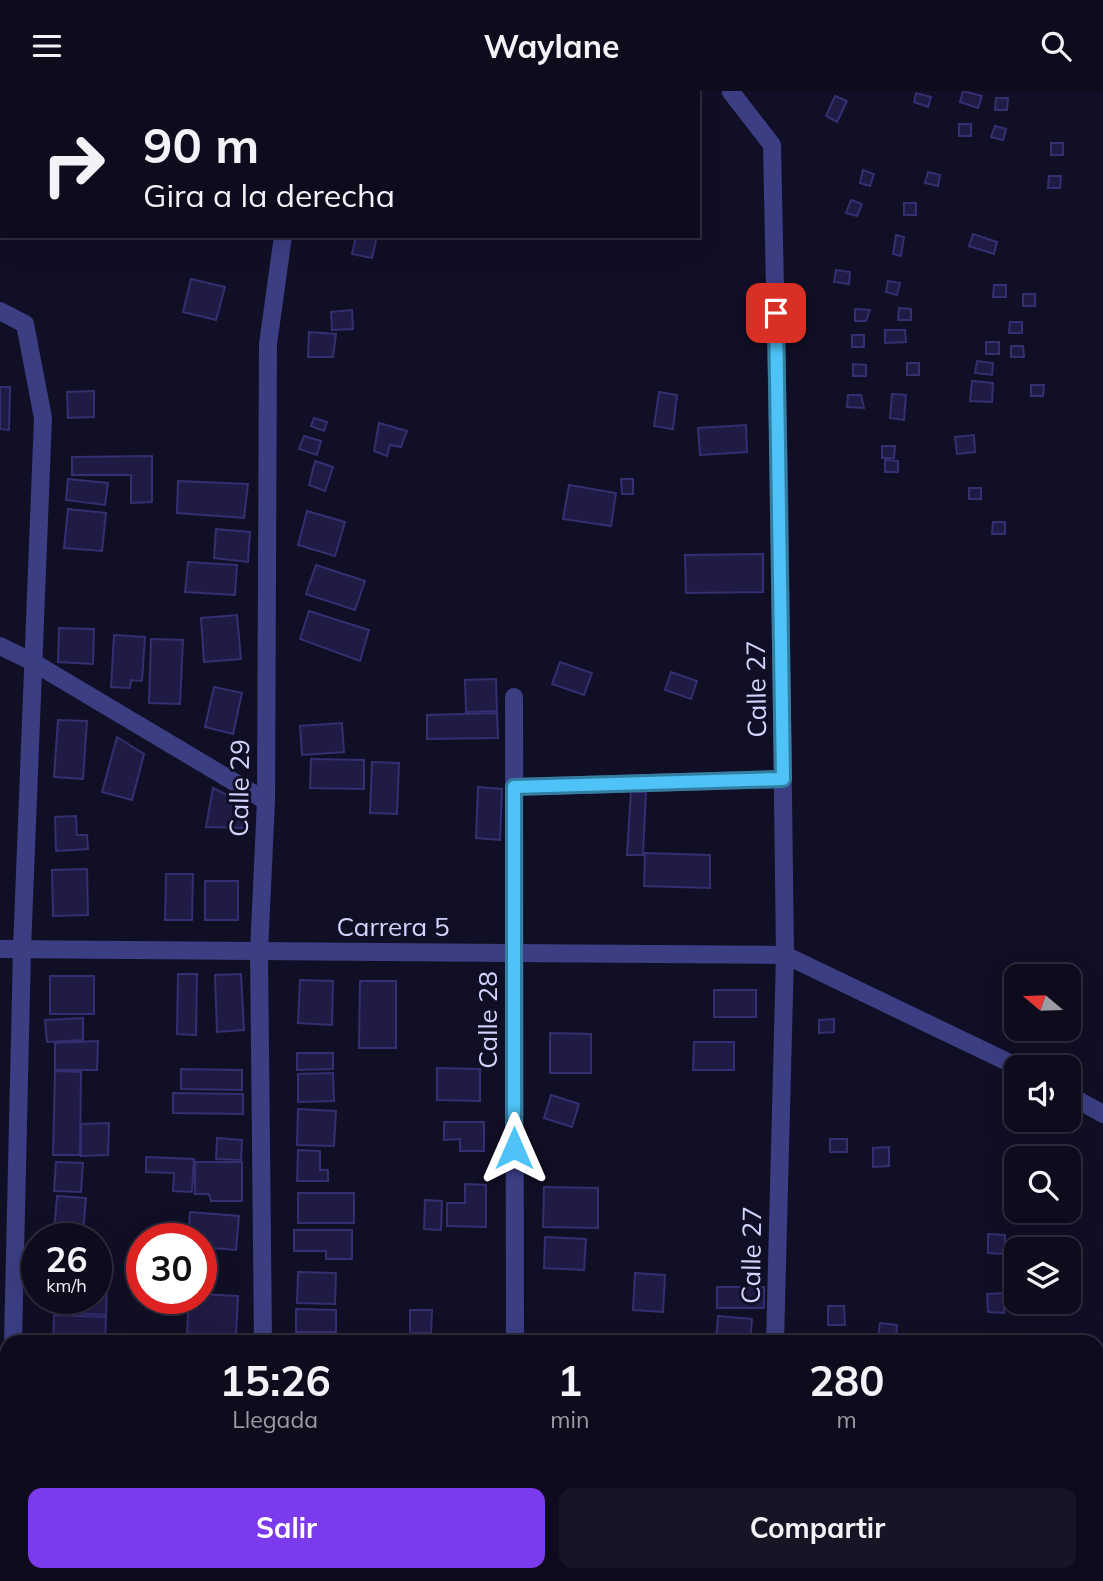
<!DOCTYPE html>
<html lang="es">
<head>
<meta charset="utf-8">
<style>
  body { margin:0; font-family:Mulish,sans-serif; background:#161425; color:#f1f3f6; height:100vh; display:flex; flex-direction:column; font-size:26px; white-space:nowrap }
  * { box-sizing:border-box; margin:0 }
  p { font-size:23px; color:#9a9ba3 }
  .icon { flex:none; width:38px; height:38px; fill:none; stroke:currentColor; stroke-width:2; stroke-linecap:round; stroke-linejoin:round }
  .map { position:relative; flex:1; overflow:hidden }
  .drawer { position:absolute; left:0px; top:1244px; width:1104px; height:247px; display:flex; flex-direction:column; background:#0d0b1c; border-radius:21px 21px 0 0; box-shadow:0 7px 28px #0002,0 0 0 2px #2d2b3b }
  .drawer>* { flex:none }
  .banner { position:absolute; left:0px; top:0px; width:700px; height:147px; box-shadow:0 7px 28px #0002,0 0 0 2px #2d2b3b; background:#0d0b1c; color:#f1f3f6; overflow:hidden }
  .needle { width:46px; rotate:289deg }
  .buttons { position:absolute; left:1004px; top:873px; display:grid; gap:14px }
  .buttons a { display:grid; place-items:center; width:77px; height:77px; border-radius:14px; background:#0d0b1c; box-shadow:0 7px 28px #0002,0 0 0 2px #2d2b3b; font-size:35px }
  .speed { position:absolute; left:21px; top:1132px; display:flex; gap:14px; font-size:35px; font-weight:700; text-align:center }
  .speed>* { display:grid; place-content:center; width:91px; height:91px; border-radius:50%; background:#0d0b1c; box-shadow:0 7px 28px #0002,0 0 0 2px #2d2b3b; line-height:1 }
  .speed small { font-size:18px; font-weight:400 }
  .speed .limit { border:10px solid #d22; background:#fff; color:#111 }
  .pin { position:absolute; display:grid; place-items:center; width:60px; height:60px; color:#fff; margin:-30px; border-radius:14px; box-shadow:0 4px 10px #0006 }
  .me { position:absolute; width:77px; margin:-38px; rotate:0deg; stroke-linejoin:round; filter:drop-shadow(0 0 5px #0008) }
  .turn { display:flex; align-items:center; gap:24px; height:147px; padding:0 28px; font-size:32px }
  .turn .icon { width:91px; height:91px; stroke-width:2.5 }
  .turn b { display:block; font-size:49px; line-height:60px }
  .eta { display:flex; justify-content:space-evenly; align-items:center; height:119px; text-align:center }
  .eta b { font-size:42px; font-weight:700; line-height:49px }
  .action { display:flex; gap:14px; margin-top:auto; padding:14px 28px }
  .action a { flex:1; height:80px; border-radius:14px; background:#7c3aed; color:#fff; font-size:28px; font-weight:700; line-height:80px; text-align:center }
  .action a+a { background:#161425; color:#f1f3f6 }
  header { display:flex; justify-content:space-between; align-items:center; height:91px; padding:0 28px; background:#0d0b1c; font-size:32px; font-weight:700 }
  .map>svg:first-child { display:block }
</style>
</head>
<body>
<header><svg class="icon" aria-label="menu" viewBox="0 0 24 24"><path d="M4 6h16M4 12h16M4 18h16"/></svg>Waylane<svg class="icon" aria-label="search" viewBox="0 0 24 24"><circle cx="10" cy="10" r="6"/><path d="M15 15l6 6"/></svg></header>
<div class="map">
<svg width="1103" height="1490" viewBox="0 0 1103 1490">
  <rect width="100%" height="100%" fill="#110f25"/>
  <g fill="#201b45" stroke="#352e71" stroke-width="2">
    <path d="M963 0 982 5 978 17 960 11Z"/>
    <path d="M916 2 931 6 928 16 914 11Z"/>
    <path d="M835 5 847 10 837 31 826 25Z"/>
    <path d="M996 7H1008L1007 19H995Z"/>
    <rect x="959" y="33" width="12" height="12"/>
    <path d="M995 35 1006 38 1003 49 991 46Z"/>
    <rect x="1051" y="52" width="12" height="12"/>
    <path d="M863 79 874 83 870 95 860 92Z"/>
    <path d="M928 81 940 84 938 95 925 92Z"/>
    <path d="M1049 85H1061L1060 97H1048Z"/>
    <path d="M851 109 862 113 857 125 846 122Z"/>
    <rect x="904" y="112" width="12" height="12"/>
    <path d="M973 143 997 151 994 163 969 155Z"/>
    <path d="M896 144 904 146 901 165 893 163Z"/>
    <path d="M356 145H377L372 167 352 163Z"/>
    <path d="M836 179 850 181 849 193 834 191Z"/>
    <path d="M191 188 225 196 216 229 183 221Z"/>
    <path d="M888 190 900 192 897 204 886 201Z"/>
    <path d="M994 194H1006V206H993Z"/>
    <rect x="1023" y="203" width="12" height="12"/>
    <path d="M899 217 911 218V229H898Z"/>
    <path d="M855 218 870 219 866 230H855Z"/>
    <path d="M352 219 353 238 332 239 331 221Z"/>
    <path d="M1010 231H1022V242H1009Z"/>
    <path d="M885 239H905L906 251 885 252Z"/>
    <path d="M309 241 336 243 333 266H308Z"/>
    <rect x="852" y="244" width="12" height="12"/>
    <rect x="986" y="251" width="13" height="12"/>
    <path d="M1011 255H1023L1024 266H1011Z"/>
    <path d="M977 270 993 272 992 284 975 282Z"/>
    <rect x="907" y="272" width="12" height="12"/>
    <path d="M853 273 866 274V285H853Z"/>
    <path d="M972 290 993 292 992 311 970 310Z"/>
    <path d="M1031 294H1044L1043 305H1031Z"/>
    <path d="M0 296H10L9 339 0 338Z"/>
    <path d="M94 300V326L68 327 67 301Z"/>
    <path d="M659 301 677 304 673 338 654 335Z"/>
    <path d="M892 303 906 304 904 329 890 327Z"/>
    <path d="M848 304H861L864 317 847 316Z"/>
    <path d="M314 327 327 331 324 340 311 335Z"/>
    <path d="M379 332 407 340 401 356 390 354 387 365 374 360Z"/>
    <path d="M746 334 747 361 700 364 698 337Z"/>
    <path d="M974 344 975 361 957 363 955 346Z"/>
    <path d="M304 345 321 350 317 364 299 358Z"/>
    <path d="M882 355H895L894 367H882Z"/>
    <path d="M152 365V411L131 412V384H72V366Z"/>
    <path d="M885 369 898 370V381H885Z"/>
    <path d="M315 370 333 376 325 400 309 394Z"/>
    <path d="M68 388 108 392 105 414 66 409Z"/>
    <path d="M621 388H633V403H622Z"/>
    <path d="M178 390 248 393 244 427 177 422Z"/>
    <path d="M569 394 616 402 611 435 563 428Z"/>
    <rect x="969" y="397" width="12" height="11"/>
    <path d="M68 418 106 422 102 460 64 457Z"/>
    <path d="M307 420 345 431 335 465 298 454Z"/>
    <path d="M993 431H1005V443H992Z"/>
    <path d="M216 438 250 441 248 471 214 467Z"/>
    <path d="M763 463V501L686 502 685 464Z"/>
    <path d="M188 471 237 474 235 504 185 501Z"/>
    <path d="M316 474 365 490 355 519 306 503Z"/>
    <path d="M309 520 369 539 360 570 300 548Z"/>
    <path d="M237 524 241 568 204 571 201 527Z"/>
    <path d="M59 537 94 538 93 573 58 571Z"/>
    <path d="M114 544 145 546 142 590 131 589 130 597 111 596Z"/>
    <path d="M151 548 183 549 180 613 149 612Z"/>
    <path d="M560 571 592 582 584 604 552 593Z"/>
    <path d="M671 581 697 590 691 608 665 599Z"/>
    <path d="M496 588 497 620 466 621 465 589Z"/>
    <path d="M214 596 242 602 233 643 205 636Z"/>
    <path d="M497 622 498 647 427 648V624Z"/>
    <path d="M58 629 87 630 83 688 54 686Z"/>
    <path d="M342 632 344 661 302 664 300 635Z"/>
    <path d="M117 646 144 663 132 709 102 701Z"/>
    <path d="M311 668 364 669V698L310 697Z"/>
    <path d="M372 671 399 672 397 723 370 722Z"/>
    <path d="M478 696 502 698 500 749 476 747Z"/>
    <path d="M213 697 246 713 245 737 206 736Z"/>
    <path d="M631 700 646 701 643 764H627Z"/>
    <path d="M76 725 77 744H87L88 758 56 760 55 726Z"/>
    <path d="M645 762 710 764V797L644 795Z"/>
    <path d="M87 778 88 824 53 825 52 779Z"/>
    <path d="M166 783H193L192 829H165Z"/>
    <rect x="205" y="790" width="33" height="39"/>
    <path d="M178 883H197L196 944 177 943Z"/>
    <path d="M241 883 244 939 217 941 215 884Z"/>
    <rect x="50" y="885" width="44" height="38"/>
    <path d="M300 889 333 890 332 934 298 932Z"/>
    <path d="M360 890H396V957H359Z"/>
    <rect x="714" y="899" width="42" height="27"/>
    <path d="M83 927V949L47 951 45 929Z"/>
    <path d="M834 928V941L819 942V929Z"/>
    <path d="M550 942 591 943V982H550Z"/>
    <path d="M98 950 97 979H55V952Z"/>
    <path d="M694 951H734V979H693Z"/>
    <path d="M297 962H333V978L297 979Z"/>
    <path d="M437 977 480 978V1010L437 1009Z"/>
    <path d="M181 978 242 979V999L181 998Z"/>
    <path d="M55 980 81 981 80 1064H53Z"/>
    <path d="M333 982 334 1010 298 1011V983Z"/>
    <path d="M173 1002 243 1003V1023L173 1022Z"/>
    <path d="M551 1004 579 1013 572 1036 544 1027Z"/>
    <path d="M298 1018 336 1020 334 1055 297 1054Z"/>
    <path d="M444 1031H484V1060H460V1048L444 1049Z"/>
    <path d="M109 1032 108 1064 81 1065V1033Z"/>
    <path d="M217 1047 242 1049 241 1069 216 1068Z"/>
    <rect x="830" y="1048" width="17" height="13"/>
    <path d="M889 1056V1075L873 1076V1057Z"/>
    <path d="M298 1059 320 1060V1079H328V1090H297Z"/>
    <path d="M146 1066 194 1068 192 1101 173 1100 174 1082 146 1081Z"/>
    <path d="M56 1071 83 1072 81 1101 54 1100Z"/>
    <path d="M195 1071H242V1110H211L209 1103H195Z"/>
    <path d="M465 1093 486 1094V1136L447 1135V1112H465Z"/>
    <path d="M544 1096 598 1097V1137L543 1136Z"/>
    <rect x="298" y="1102" width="56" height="30"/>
    <path d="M57 1105 86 1107 83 1142 54 1139Z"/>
    <path d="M425 1109 442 1110 441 1139 424 1138Z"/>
    <path d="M190 1121 239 1125 236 1159 201 1156V1148H188Z"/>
    <path d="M294 1139H352V1168H326V1160H294Z"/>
    <path d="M988 1143 1005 1144V1163L988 1162Z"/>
    <path d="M545 1146 586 1148 584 1179 544 1177Z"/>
    <path d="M298 1181 336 1182 335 1213 297 1212Z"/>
    <path d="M635 1182 665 1184 663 1221 633 1219Z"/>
    <rect x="717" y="1196" width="47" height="21"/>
    <path d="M96 1198H107L106 1224 53 1221V1208H96Z"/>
    <path d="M1004 1202V1222L988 1221 987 1203Z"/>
    <path d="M201 1203 238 1205 236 1245 187 1242 189 1208H201Z"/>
    <path d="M828 1215H844L845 1234H828Z"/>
    <path d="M296 1218 336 1219V1241H296Z"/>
    <path d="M410 1219H432L431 1242H410Z"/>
    <path d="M54 1224 106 1226 105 1250 53 1249Z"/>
    <path d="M718 1225 752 1228 750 1251H716Z"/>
    <path d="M880 1232 897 1234 896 1247 878 1245Z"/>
    <rect x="410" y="1245" width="21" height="6"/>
    <rect x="294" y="1484" width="45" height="6"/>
    <rect x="443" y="1484" width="42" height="6"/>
    <path d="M545 1484H577L576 1490H545Z"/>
    <rect x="696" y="1484" width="33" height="6"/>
  </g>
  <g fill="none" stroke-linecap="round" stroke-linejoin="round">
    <g stroke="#3b3e83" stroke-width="18">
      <path d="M731 1 772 54 779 389 785 864 775 1251"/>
      <path d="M305 2 306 0"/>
      <path d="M0 220 25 233 43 327 22 858 13 1251"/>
      <path d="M0 555 31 570 266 710"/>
      <path d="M514 606 515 1251"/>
      <path d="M514 696 783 688"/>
      <path d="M0 858 785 864 1018 976"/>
      <path d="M1069 1004 1103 1023"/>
      <path d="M263 1251 259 860 266 710 268 253 283 145"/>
      <path d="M0 1337H7"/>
      <path d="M12 1484V1490"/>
      <path d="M775 1484 776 1490"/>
      <path d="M263 1490V1484"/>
      <path d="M512 1490V1484"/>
    </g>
  </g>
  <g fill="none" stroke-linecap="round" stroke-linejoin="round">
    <g stroke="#337fa1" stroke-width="18">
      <path id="route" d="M514 1057V696L783 688 776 222"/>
    </g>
    <use href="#route" stroke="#4fc3f7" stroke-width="12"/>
  </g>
  <g text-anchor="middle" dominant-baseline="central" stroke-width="6" stroke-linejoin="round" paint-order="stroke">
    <g font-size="26" fill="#d5d3fe" stroke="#110f25">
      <text transform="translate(756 598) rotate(-91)">Calle 27</text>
      <text transform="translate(239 697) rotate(-89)">Calle 29</text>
      <text x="393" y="835">Carrera 5</text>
      <text transform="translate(487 929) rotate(-90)">Calle 28</text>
      <text transform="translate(751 1164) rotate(-89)">Calle 27</text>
    </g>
  </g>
</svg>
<div class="buttons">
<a><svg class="needle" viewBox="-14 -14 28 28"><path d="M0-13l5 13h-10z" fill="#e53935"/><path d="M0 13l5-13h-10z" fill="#9a9ba3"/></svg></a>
<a><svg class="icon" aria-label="sound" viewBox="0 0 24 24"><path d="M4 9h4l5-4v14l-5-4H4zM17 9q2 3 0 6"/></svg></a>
<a><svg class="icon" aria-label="search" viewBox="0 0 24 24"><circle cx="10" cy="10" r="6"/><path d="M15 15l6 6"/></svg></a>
<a><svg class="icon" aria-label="layers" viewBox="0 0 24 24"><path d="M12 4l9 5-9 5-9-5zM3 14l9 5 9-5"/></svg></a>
</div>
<div class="speed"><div>26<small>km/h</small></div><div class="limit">30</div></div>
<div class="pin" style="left:776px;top:222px;background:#d93025"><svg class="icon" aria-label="arrive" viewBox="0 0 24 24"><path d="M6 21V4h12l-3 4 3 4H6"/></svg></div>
<svg class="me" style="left:514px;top:1057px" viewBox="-20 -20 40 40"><path d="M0-17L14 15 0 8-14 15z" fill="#4fc3f7" stroke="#fff" stroke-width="4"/></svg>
<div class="banner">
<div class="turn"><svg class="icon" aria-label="right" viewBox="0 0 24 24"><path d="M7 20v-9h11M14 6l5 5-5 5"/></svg><div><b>90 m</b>Gira a la derecha</div></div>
</div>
<section class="drawer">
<div class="eta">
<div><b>15:26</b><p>Llegada</p></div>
<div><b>1</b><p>min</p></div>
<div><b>280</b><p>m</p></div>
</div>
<div class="action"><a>Salir</a><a>Compartir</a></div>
</section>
</div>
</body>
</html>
